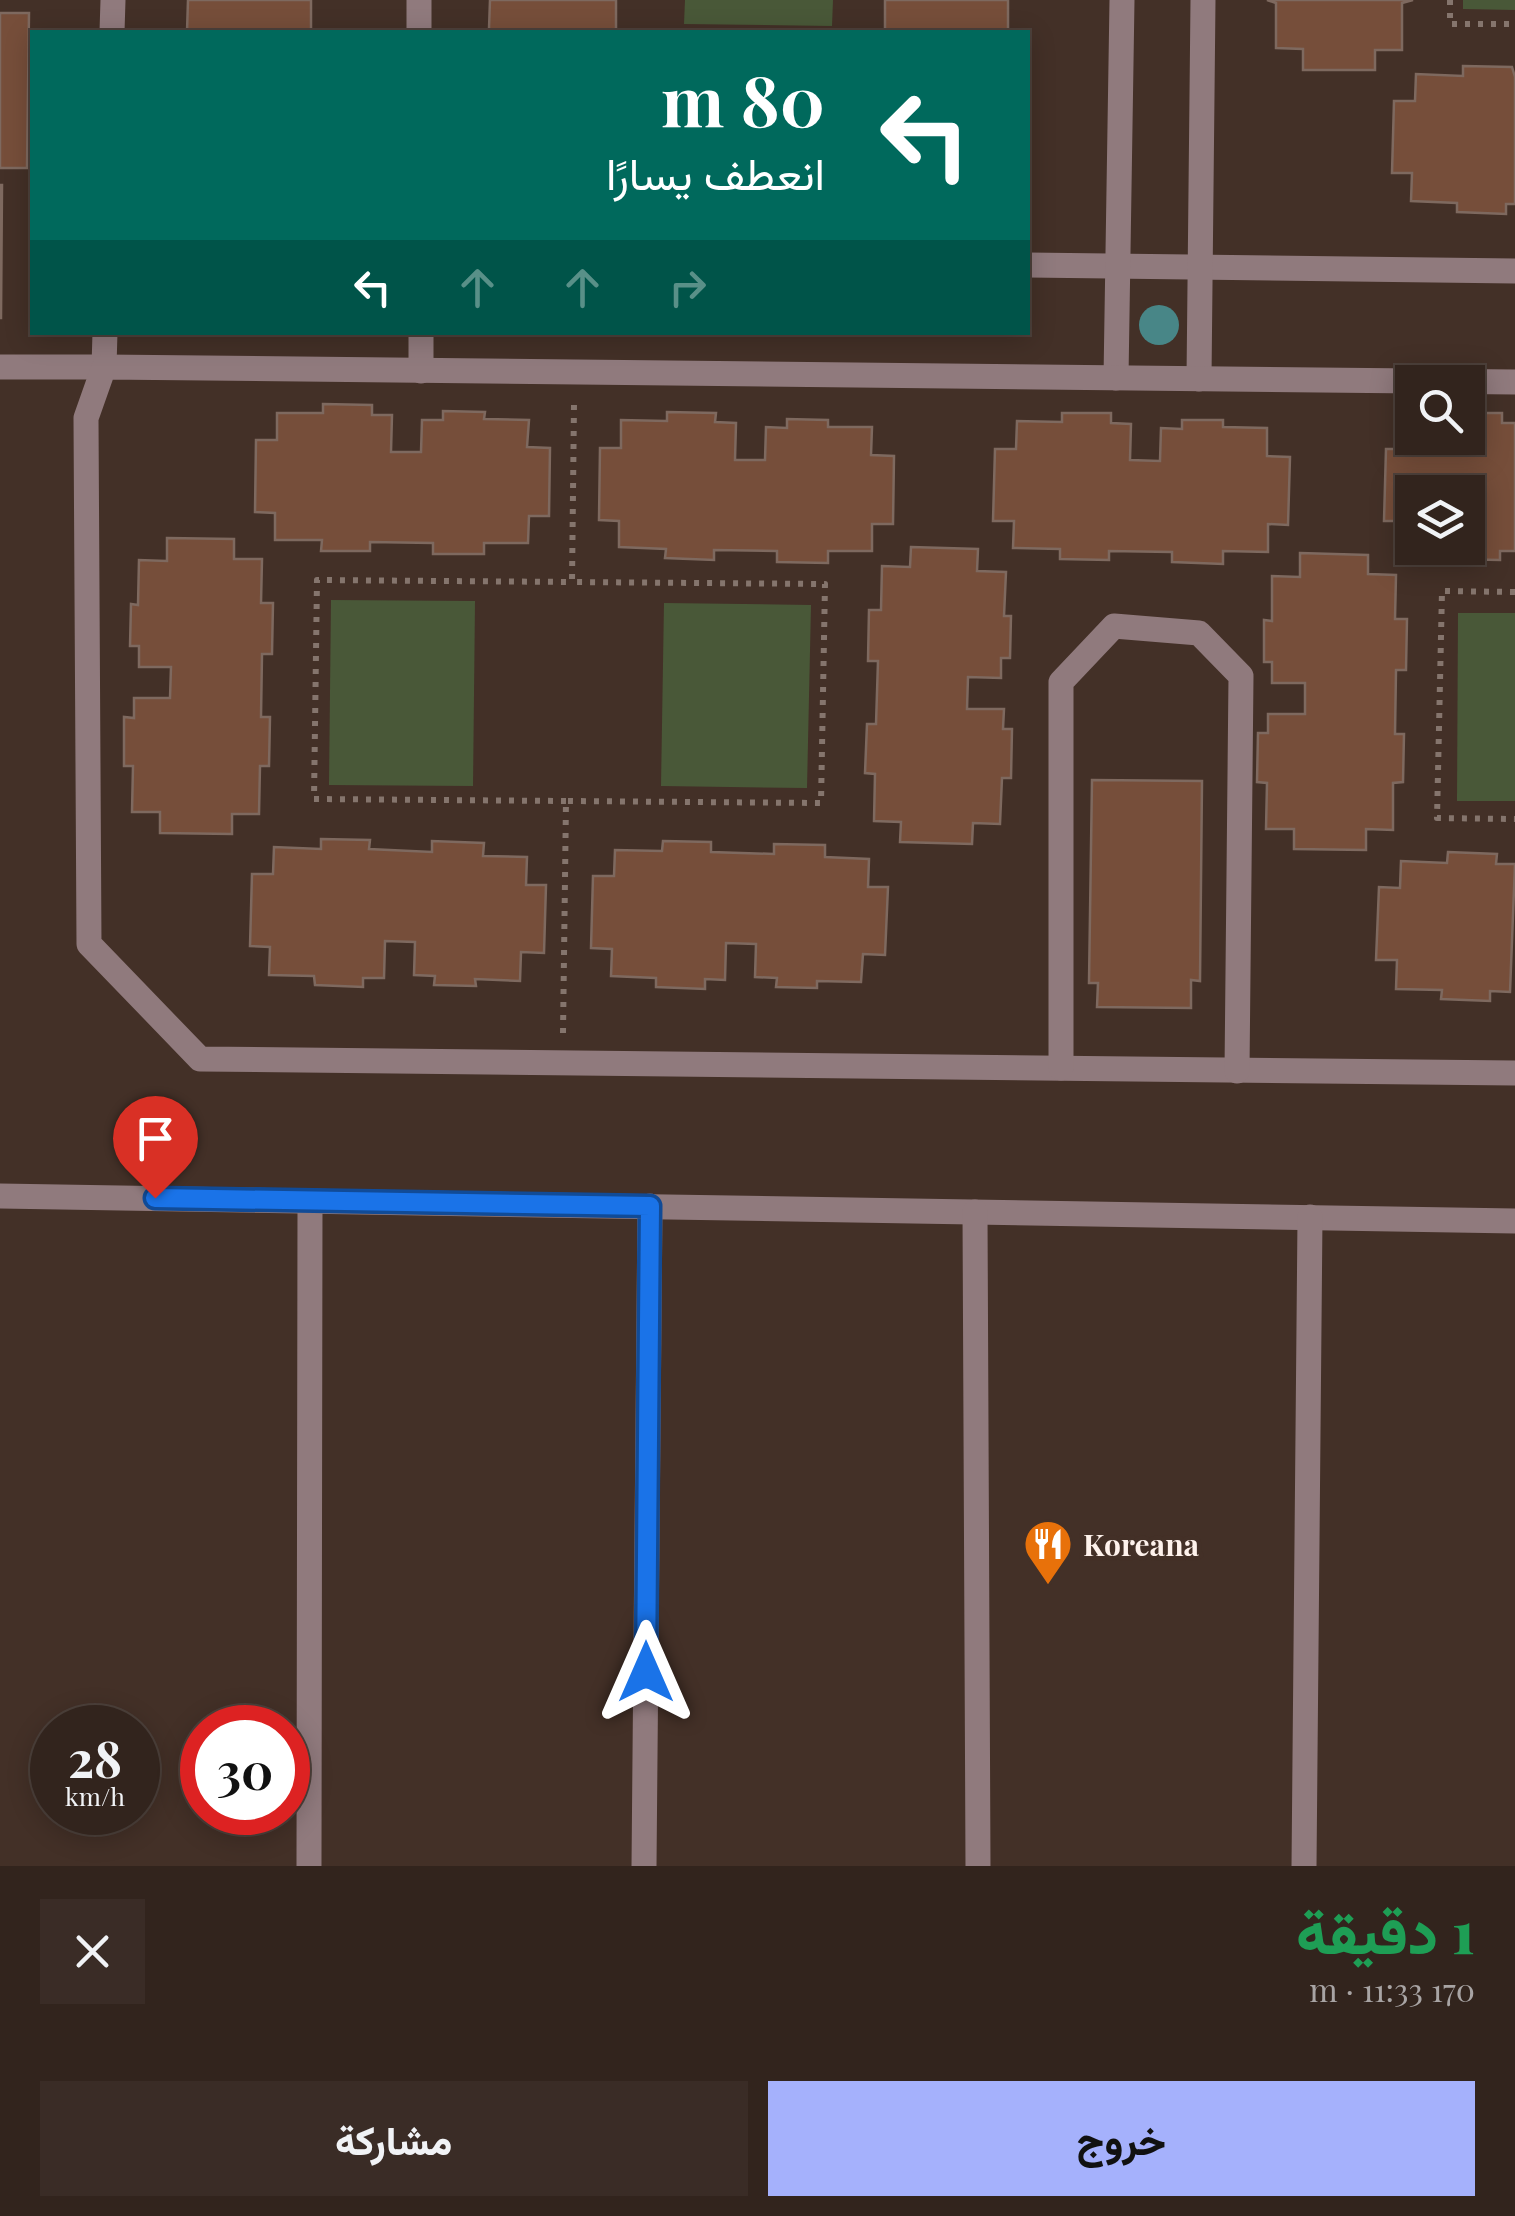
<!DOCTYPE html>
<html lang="ar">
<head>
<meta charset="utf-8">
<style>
  body { margin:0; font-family:"Playfair Display",Vazirmatn,serif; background:#3a2c26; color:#f1f3f6; direction:rtl; height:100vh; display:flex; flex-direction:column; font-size:38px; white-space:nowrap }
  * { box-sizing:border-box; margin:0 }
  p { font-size:32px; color:#a8a4a4 }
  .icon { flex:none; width:55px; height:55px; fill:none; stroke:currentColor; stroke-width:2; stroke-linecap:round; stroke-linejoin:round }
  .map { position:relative; height:1866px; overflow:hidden; direction:ltr }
  .details { display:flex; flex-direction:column; background:#32241d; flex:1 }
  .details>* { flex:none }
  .guide { position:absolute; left:30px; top:30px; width:1000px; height:305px; border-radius:0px; box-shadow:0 5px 25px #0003,0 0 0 2px #4d413b; direction:rtl; background:#00695c; color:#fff; overflow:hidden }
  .fabs { position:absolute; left:1395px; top:365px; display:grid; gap:20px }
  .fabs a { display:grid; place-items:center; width:90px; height:90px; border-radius:0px; background:#32241d; box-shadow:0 5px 25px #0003,0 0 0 2px #4d413b; font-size:50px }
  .speed { position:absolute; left:30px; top:1705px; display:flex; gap:20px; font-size:50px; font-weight:700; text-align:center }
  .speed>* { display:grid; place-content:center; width:130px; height:130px; border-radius:50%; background:#32241d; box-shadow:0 5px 25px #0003,0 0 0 2px #4d413b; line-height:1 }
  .speed small { font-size:25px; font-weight:400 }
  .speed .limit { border:15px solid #d22; background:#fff; color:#111 }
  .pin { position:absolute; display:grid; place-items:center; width:85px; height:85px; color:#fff; margin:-102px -42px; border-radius:50% 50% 50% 0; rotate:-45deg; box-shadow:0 0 10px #0007 }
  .pin .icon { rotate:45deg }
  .me { position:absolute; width:110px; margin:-55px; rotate:0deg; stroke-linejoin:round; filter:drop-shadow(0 0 8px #0008) }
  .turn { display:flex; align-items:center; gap:35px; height:210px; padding:0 40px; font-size:45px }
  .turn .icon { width:130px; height:130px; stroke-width:2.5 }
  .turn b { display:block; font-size:70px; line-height:85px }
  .lanes { display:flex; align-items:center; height:95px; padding:0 40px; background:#0003; justify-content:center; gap:50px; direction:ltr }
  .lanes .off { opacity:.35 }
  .round { display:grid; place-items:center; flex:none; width:105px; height:105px; border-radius:0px; background:#3a2c26 }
  .overview { display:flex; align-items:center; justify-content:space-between; height:170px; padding:0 40px }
  h1 { font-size:60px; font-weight:800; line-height:75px; color:#1e9e55 }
  .action { display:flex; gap:20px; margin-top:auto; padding:20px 40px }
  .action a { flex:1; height:115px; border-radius:0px; background:#a5b1fc; color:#111; font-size:40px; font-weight:800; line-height:115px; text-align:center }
  .action a+a { background:#3a2c26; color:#f1f3f6 }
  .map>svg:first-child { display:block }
</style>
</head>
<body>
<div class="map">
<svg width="1515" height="1866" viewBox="0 0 1515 1866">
  <rect width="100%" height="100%" fill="#433027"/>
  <g fill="#495838">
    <path d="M685 0H833L832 26 684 24Z"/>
    <path d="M1463 0H1515V10L1463 9Z"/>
    <path d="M331 600 475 601 473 786 329 785Z"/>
    <path d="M664 603 811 605 807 788 661 786Z"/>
    <path d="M1458 613H1515V801H1457Z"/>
  </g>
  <circle fill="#488687" cx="1159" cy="325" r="20"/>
  <g fill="#764e3a" stroke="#7e695f" stroke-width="2.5" fill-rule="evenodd">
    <path d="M188 0H311V32H187Z"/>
    <path d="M490 0H616V30L489 29Z"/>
    <rect x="885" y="0" width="123" height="32"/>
    <path d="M1267 0H1413L1402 3V50H1375V70H1303V49L1276 48V3Z"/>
    <path d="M0 13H29L27 168H0Z"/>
    <path d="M1463 66 1512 67 1515 77V204H1506V214L1457 212V203L1411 201 1412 173H1392L1394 101H1415L1416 74 1463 76Z"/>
    <path d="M0 185H2L1 318H0Z"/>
    <path d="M323 404 372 405V415H392L391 452H421L422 420H443V411L485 412 484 419 529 420 527 447 550 448 549 516H529L528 543H484V554H433V543L370 542V551H321L322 540H275V513L255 512 256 440H277V413H323Z"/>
    <path d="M667 412 716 413 715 422 736 423 735 460H765L766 427 787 428V419L828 420V427H872L871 455 894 456 893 524H872V551H828V563L777 562V551L714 550V560L665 558 666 549 619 547V521L599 520 600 448H621V420L667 421Z"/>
    <path d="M1062 413H1111V423L1131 424 1130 460 1160 461 1161 428 1182 429V420H1223V427L1267 428V456L1290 457 1288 525 1268 524V552L1223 551V564L1172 562V552L1109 551V560L1060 559V549L1013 548 1014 521H993L995 449H1016L1017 421 1062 422Z"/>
    <path d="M1468 413H1502V423H1515V551H1500V560L1451 559V549L1404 548 1405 521H1384L1386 449H1406L1407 421H1412V438H1468ZM1412 492H1468V548H1412Z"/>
    <path d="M167 538 234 539V559H262L261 603H273L272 654H262L261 717H270L269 766H260L259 814H232V834L160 833V812H132L133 766H124V717L134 718V698H170L171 667H139V646H130L131 604 138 605 139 560 167 561Z"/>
    <path d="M911 547 978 549 977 571 1006 572 1004 616H1011L1010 658H1001V678L968 677 967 709H1004L1003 729H1012L1011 778H1002L1000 824 973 823 972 844 900 842 901 822 874 821 875 774 865 773 867 724H876L878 661H868L869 610H881L882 566 910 567Z"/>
    <path d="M1300 553 1368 555V574L1396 575 1395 619H1407L1406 670H1396L1395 734H1404L1403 782 1393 783V830L1366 829V850L1294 849V829H1266L1267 783 1257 782 1258 733H1268V714H1305V683H1272V662H1264V620L1272 621V576L1300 577Z"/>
    <path d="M1092 780 1202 781 1200 981 1191 980V1008L1097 1007 1098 983H1089Z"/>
    <path d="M321 839 370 840 369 849 432 852V841L484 843 483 856 527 857 526 885H546L544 953 521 952 520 981 475 979 476 986 434 985 435 976 414 975 415 942 385 941 384 978H363V987L315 985 314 976 269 975 270 947 250 946 252 874H273L274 847 321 849Z"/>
    <path d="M663 841 711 842V852L774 854V844L825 845V857L869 859 868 887H888L885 955 863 954 861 982 817 981V988L776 987 777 978 755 977 756 944 726 943 725 980 705 979V989L656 987V978L611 976 612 949 591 948 593 876H614L615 850 662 851Z"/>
    <path d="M1448 852 1497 854 1496 864H1515L1510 992 1490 991V1001L1441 999 1442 990 1396 989 1397 960H1376L1379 887 1400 888 1401 861 1447 863Z"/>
  </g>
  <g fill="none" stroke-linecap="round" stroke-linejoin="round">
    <g stroke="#85756d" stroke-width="6" stroke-dasharray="5 8" stroke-linecap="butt">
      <path d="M1450 0V24H1515"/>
      <path d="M1515 592 1442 591 1437 818 1515 819"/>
      <path d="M566 801 314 799 317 580 572 582"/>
      <path d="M563 1033 566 801 821 803 825 584 572 582 574 404"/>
    </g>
    <g stroke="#907a7d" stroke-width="25">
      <path d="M419 0V32"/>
      <path d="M112 32 113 0"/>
      <path d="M1028 265 1515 271"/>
      <path d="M0 367H104L105 332"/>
      <path d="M421 371V332"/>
      <path d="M1116 378 1122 0"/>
      <path d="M1199 379 1203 0"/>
      <path d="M1515 382 104 367 86 418 89 944 200 1059 1515 1073"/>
      <path d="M1061 1068V682L1114 626 1199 633 1241 676 1237 1071"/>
      <path d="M0 1196 1515 1221"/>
      <path d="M975 1212 978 1866"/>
      <path d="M309 1866 310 1201"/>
      <path d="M644 1866 650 1206"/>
      <path d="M1304 1866 1310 1217"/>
    </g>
  </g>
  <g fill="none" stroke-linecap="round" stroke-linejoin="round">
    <g stroke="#114b97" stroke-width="25">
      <path id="route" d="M155 1198 650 1206 646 1672"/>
    </g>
    <use href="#route" stroke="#1a73e8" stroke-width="18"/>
  </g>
  <defs>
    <g id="restaurant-pin" transform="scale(2.5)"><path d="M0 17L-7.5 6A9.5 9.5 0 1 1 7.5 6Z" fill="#e8710a" stroke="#433027"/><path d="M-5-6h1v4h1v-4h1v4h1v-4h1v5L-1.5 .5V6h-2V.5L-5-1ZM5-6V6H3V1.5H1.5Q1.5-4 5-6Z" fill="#fff"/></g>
  </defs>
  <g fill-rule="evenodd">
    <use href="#restaurant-pin" x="1048" y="1544"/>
  </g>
  <g text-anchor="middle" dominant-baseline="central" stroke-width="9" stroke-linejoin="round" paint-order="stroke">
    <g font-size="30" font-weight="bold" fill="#fef2ec" stroke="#433027" text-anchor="start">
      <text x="1083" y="1544">Koreana</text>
    </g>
  </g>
</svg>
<div class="fabs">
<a><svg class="icon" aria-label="search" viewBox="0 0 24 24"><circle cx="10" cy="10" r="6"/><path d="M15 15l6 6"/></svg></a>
<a><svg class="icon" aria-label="layers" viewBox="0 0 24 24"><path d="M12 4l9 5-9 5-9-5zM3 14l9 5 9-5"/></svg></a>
</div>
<div class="speed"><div>28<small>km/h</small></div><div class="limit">30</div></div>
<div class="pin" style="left:155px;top:1198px;background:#d93025"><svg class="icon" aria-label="arrive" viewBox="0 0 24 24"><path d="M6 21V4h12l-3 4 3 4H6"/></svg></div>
<svg class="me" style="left:646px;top:1672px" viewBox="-20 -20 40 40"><path d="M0-17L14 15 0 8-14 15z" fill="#1a73e8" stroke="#fff" stroke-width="4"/></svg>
<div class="guide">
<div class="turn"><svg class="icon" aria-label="left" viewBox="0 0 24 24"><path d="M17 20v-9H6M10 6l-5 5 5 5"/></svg><div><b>80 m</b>انعطف يسارًا</div></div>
<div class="lanes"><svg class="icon" aria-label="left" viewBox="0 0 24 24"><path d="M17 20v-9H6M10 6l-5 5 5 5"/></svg><svg class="icon off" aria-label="ahead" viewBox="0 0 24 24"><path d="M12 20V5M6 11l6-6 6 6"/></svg><svg class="icon off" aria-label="ahead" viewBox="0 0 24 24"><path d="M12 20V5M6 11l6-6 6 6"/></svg><svg class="icon off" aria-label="right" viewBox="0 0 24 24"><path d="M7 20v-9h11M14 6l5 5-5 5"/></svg></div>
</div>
</div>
<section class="details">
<div class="overview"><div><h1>1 دقيقة</h1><p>170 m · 11:33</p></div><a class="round"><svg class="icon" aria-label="close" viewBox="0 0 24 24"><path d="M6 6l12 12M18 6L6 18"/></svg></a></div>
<div class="action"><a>خروج</a><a>مشاركة</a></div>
</section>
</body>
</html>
